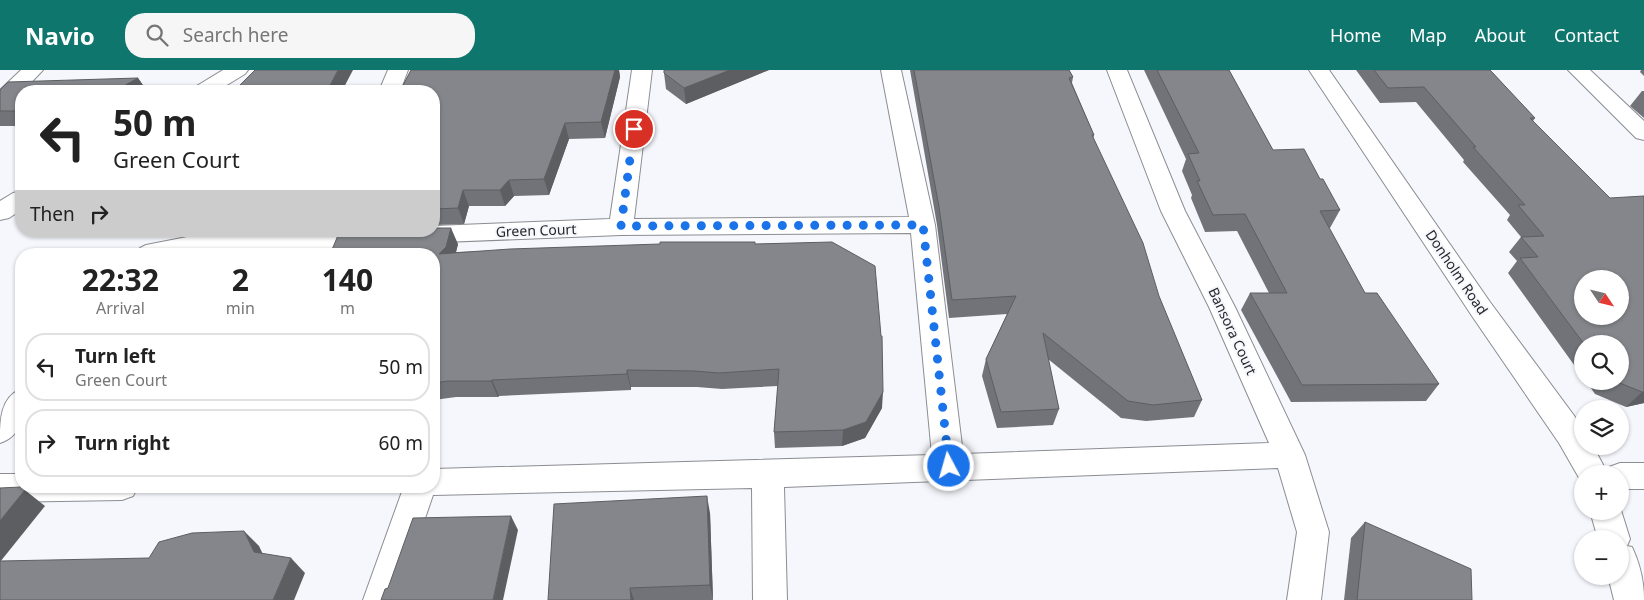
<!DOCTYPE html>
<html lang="en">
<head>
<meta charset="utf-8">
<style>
  body { margin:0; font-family:"Noto Sans",sans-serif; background:#f6f6f6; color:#222; height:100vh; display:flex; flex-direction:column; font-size:19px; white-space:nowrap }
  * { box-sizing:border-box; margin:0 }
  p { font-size:16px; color:#767676 }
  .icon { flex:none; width:28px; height:28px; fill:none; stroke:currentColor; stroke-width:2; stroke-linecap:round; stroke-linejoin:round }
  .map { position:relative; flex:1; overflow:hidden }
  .sheet { position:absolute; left:15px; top:178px; width:425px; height:245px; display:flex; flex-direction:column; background:#fff; border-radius:20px; box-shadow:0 1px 4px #0004 }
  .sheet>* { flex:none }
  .banner { position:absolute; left:15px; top:15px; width:425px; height:152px; border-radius:20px; box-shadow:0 1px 4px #0004; background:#fff; color:#222; overflow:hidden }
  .needle { width:32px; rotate:125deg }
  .buttons { position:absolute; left:1574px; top:200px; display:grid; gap:10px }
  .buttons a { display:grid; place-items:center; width:55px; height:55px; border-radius:50%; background:#fff; box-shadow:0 1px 4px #0004; font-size:25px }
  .pin { position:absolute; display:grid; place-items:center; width:42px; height:42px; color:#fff; margin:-21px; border:2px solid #fff; border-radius:50%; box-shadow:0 1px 5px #0007 }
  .me { position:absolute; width:55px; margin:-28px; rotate:354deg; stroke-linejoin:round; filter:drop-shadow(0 0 4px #0008) }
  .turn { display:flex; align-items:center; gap:18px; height:105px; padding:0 15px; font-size:22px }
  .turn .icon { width:65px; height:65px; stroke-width:2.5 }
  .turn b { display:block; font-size:35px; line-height:42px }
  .then { display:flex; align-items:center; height:48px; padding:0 15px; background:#0003; gap:10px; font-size:19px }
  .eta { display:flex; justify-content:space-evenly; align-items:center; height:85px; text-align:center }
  .eta b { font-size:30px; font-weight:700; line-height:35px }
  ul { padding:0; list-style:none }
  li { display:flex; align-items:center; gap:15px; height:68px; margin:0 10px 8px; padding:0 5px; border:2px solid #e0e0e0; border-radius:20px }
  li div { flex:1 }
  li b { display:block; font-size:19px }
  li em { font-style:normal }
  header { display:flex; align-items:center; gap:30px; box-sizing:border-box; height:70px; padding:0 25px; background:#0f766e; color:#fff }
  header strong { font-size:24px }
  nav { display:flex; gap:28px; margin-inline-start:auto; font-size:18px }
  .search { width:350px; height:45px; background:#f6f6f6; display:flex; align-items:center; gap:12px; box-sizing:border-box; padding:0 18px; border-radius:20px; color:#767676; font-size:19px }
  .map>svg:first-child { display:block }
</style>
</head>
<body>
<header>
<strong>Navio</strong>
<div class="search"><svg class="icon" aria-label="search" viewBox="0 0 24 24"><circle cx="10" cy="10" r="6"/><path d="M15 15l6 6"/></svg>Search here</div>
<nav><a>Home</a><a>Map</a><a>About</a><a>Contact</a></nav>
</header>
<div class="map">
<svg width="1644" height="530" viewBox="0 0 1644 530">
  <rect width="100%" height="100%" fill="#f5f7fc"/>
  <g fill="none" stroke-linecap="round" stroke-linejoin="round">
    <g stroke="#8b8d92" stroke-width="2">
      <g id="street">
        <path d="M21 0H43L8 37 0 38V20Z"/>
        <path d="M223 0H248L245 4 217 21H191L195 17Z"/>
        <path d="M388 0H408L400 21H379Z"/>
        <path d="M632 0H652L634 149 909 147 881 0H901L935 155 963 384 1269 373 1209 237 1161 141 1107 0H1127L1185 141 1235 237 1305 385 1329 462 1321 530H1287L1297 462 1278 398 784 417 787 530H753L752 418 433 425 397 530H363L404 416H434V399L932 385 911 163 621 165 418 173 409 171 406 165 408 161H434V156L610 149Z"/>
        <path d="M1568 0H1590L1644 51V70L1636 68Z"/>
        <path d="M21 121V140L9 148 0 150V131L13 123Z"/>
        <path d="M316 161H384L387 167 384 173 375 176 206 184H136L140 178 146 175 187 167Z"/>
        <path d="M21 319C22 342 25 365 0 373 0 350 0 328 21 319Z"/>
        <path d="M1620 393H1644V419H1620V404H1605L1609 397Z"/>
        <path d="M0 404H21V416H138L133 426 122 430 0 432Z"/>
      </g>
    </g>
    <g stroke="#8b8d92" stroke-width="2">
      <g id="secondary">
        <path d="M1309 0H1329L1490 232 1581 355 1582 358V376H1593L1608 404H1582V413L1559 373 1472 246Z"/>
        <path d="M1620 437 1630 469 1627 476 1632 477C1640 494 1644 511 1644 530H1614L1608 506H1620V469H1598L1590 441H1620Z"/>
      </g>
    </g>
    <use href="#street" fill="#fff" fill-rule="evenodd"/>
    <use href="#secondary" fill="#fff" fill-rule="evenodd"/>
  </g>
  <g fill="#727378">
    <path d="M411 0H619L620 7 605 68 569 69 549 125 514 126 505 136H469L464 154 434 155V21Z"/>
    <path d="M664 0H769L686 34 666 19 664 3Z"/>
    <path d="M910 0H1069L1073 7 1072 13 1094 65 1093 69 1202 330 1194 347 1146 351 1121 348 1048 289 1059 339 1053 355 997 358 982 306 986 289 1007 244 949 248 937 155Z"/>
    <path d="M1144 0H1229L1273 80 1320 109 1340 140 1330 158H1329L1365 223 1439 314 1426 331 1291 332 1241 240 1250 223H1269L1237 161 1205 162 1191 128 1192 125 1182 101 1186 89Z"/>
    <path d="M1356 0H1490L1535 48 1533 51 1610 128 1644 333 1626 337 1595 324 1586 311H1620V274H1582V306L1508 203 1517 191 1509 182 1521 167 1507 150 1510 145 1463 92 1464 90 1416 32 1380 33Z"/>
    <path d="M1641 0H1644V6L1640 2Z"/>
    <path d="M138 8 147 21H21V56H0V20Z"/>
    <path d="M1642 21H1644V48L1630 36Z"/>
    <path d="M458 174 456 182 755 174 882 338 865 368 842 376 775 378 774 362 778 316 722 319 697 317H631V320L499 326 498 327H456L434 330V184L331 182Z"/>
    <path d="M710 443 713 530H548Z"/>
    <path d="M1365 452 1472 530H1344L1351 468Z"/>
  </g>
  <g fill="#5d5e61">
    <path d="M338 0H353L342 21H327Z"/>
    <path d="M615 0H619L620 7 605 68 601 52Z"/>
    <path d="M730 0H769L686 34 684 18Z"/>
    <path d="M138 8 147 21H115Z"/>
    <path d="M565 53 569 69 549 125 544 109Z"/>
    <path d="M509 110 514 126 505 136 500 120Z"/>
    <path d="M463 120 469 136 464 154 458 138Z"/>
    <path d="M451 158 458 174 453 194 439 184Z"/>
    <path d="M627 300 631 317V320L627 304Z"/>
    <path d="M492 310 499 326 498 327 491 311Z"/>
    <path d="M883 322 882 338 865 368 842 376 843 360Z"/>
    <path d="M1642 322H1644V333L1626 337Z"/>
    <path d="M21 417 45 436 0 492V451Z"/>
    <path d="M707 426 710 443 713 530 710 515Z"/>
    <path d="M511 446 518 460 503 530H493Z"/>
    <path d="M244 461 259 476 269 497 254 482Z"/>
    <path d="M291 488 305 503 294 530H273Z"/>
    <path d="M630 518 634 530H631Z"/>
  </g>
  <g fill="#85868b" stroke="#5d5e61" fill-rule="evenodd">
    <path d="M255 0H338L327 21H234Z"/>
    <path d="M411 0H615L601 52 565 53 544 109 509 110 500 120H463L458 138 434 139V21H400Z"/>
    <path d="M664 0H730L684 18 664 3Z"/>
    <path d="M914 0H1069L1073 7 1069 8 1094 65H1092L1143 173 1159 226 1202 330 1153 335 1128 331 1043 263 1059 339 1001 342 986 289 1016 226 952 230 939 137Z"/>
    <path d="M1157 0H1229L1273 80 1304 79 1320 109H1323L1340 140 1320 141 1365 223H1377L1439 314 1302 315 1250 223H1287L1245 144 1213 145 1197 111H1200L1188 84 1199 83Z"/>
    <path d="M1374 0H1490L1535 48H1530L1610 128 1644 126V322H1642L1615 311H1620V274H1584L1520 188 1538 187 1521 167 1544 166 1518 135H1525L1473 77H1476L1424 17 1388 18ZM1582 209H1620V246H1582Z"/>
    <path d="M138 8 115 21H21V41H0V20L8 12Z"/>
    <path d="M434 158H451L446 177 439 184 510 179 660 174V172H755V174L832 172 875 196 881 266H882L883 322 866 352 843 360 774 362 779 299 719 303 694 301 627 300V304L492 310 491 311H448L434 313V184H318V182H331L339 163 372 161H434Z"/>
    <path d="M201 182 200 184H172Z"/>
    <path d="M21 417 25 420 0 451V418Z"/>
    <path d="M707 426 710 515 630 518 631 530H548L554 434Z"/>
    <path d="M511 446 493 530H381L385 519 388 518 413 448Z"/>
    <path d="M1365 452 1471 499 1472 530H1357Z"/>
    <path d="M244 461 254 482 291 488 273 530H0V491L149 488 159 472 192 463Z"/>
  </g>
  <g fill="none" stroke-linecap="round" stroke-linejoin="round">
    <path stroke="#1a73e8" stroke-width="9" stroke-dasharray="0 16.2" d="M634 59 621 156 923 155 949 396"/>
  </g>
  <g text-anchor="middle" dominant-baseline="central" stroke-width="4" stroke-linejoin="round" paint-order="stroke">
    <g font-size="14" fill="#27272a" stroke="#f5f7fc">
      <text transform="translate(536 160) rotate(-2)">Green Court</text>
      <text transform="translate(1457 202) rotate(56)">Donholm Road</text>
      <text transform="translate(1233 261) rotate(65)">Bansora Court</text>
    </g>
  </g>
</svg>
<div class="buttons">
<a><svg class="needle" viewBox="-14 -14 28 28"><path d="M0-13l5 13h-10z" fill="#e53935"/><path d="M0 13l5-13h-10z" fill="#767676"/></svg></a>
<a><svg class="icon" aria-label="search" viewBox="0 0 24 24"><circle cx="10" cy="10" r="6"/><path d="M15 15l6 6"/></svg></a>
<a><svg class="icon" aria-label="layers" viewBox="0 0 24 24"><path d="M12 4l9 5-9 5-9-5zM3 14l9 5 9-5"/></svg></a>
<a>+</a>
<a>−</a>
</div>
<div class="pin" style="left:634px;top:59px;background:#d93025"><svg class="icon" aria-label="arrive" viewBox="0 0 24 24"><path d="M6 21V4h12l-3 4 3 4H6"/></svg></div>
<svg class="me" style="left:949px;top:396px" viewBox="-20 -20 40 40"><circle r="17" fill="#1a73e8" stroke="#fff" stroke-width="3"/><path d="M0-11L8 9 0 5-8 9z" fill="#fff"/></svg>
<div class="banner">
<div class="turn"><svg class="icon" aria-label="left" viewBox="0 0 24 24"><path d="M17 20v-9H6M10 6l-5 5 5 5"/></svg><div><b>50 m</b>Green Court</div></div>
<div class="then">Then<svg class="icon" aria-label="right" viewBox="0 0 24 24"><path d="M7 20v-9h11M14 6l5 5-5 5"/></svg></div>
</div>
<section class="sheet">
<div class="eta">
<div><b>22:32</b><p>Arrival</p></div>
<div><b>2</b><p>min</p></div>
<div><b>140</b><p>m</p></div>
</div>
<ul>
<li><svg class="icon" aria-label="left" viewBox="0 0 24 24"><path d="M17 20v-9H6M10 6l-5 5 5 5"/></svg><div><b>Turn left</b><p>Green Court</p></div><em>50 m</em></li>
<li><svg class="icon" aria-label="right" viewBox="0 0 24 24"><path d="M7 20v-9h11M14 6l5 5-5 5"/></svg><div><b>Turn right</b></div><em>60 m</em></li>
</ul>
</section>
</div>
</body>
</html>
